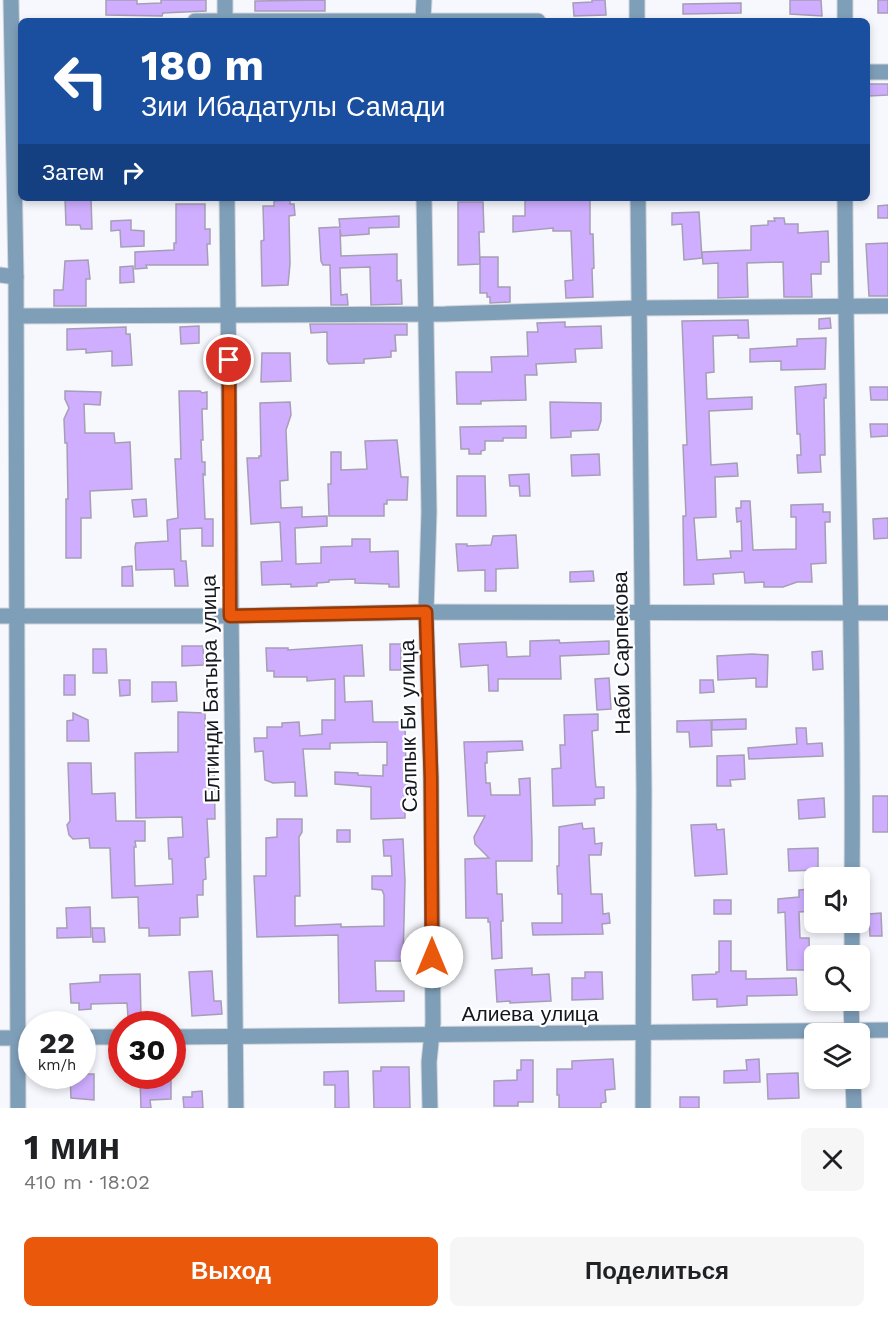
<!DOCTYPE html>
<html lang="ru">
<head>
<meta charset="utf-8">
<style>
  body { margin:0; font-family:"Work Sans",sans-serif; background:#f6f6f6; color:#202124; height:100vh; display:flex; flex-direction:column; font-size:22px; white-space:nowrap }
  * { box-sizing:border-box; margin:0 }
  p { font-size:20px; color:#757577 }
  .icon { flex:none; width:33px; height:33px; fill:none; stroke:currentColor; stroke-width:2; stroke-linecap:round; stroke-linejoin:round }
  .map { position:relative; height:1108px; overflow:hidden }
  .drawer { display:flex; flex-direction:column; background:#fff; flex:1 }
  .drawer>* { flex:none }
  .banner { position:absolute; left:18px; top:18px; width:852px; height:183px; border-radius:9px; box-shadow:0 3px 9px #0003; background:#1a4fa0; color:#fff; overflow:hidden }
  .tools { position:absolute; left:804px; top:867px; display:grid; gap:12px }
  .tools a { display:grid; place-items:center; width:66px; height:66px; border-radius:9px; background:#fff; box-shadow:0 3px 9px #0003; font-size:30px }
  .speed { position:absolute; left:18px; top:1011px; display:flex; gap:12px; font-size:30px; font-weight:700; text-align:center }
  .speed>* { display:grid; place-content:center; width:78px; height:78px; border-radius:50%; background:#fff; box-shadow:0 3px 9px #0003; line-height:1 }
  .speed small { font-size:15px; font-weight:400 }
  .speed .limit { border:9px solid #d22; background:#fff; color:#111 }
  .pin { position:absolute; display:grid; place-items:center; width:51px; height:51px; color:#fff; margin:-26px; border:3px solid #fff; border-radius:50%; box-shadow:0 2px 6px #0007 }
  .me { position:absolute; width:66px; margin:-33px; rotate:0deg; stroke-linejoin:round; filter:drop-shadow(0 0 4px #0008) }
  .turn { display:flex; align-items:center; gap:21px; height:126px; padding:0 24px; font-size:27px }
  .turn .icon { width:78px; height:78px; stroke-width:2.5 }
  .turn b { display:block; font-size:42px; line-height:51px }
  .then { display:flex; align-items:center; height:57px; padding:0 24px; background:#0003; gap:12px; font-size:22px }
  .round { display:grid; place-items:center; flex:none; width:63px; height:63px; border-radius:9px; background:#f6f6f6 }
  .overview { display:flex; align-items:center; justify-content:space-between; height:102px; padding:0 24px }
  h1 { font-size:36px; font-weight:700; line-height:45px }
  .button { display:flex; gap:12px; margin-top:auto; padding:12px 24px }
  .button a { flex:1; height:69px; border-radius:9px; background:#ea580c; color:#fff; font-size:24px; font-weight:700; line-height:69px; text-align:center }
  .button a+a { background:#f6f6f6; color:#202124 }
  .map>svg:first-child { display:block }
</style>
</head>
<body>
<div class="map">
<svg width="888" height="1108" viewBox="0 0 888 1108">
  <rect width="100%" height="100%" fill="#f6f8fd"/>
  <g fill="#cfaeff" stroke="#a69eb4" stroke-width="1.5">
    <path d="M106 0H137V4L161 3V0H206V11L163 13 162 16 106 15Z"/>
    <path d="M325 0V11H255V1Z"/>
    <path d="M592 0H605L606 15 574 16 573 3 592 2Z"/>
    <path d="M790 0H821L822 16 790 14Z"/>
    <rect x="878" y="0" width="10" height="13"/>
    <path d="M741 3V13L683 14V4Z"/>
    <path d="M868 84H888V95L869 96Z"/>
    <path d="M65 198H91L92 229H81L80 225H66Z"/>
    <path d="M525 198H590V234H593L594 268 592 269 593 297 566 298 565 281 573 280 571 231H553V228L513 232V216H525Z"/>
    <path d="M290 200V204H294L295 215 289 216 290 264 288 285 262 286 261 241 264 240 263 206H274V201Z"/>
    <path d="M458 202H483L484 232H479L480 264 458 265Z"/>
    <path d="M176 204H205V229H210V244H207L208 265H146L147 268 135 269V252L174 250V243H176Z"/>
    <path d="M888 205V218H878V206Z"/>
    <path d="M699 212 702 258 684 260 682 224 672 225V213Z"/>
    <path d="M399 216V227L369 228V234L341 236 340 229 341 256 397 254V281L401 280 402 304 371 305 370 267 340 268 341 295 347 294 348 305H331L330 265H323L321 261 319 228 340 227 339 219Z"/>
    <path d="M774 218H784L785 224H798V233L828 231 829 262H821V274H811L812 297H784L783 262 747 263 748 297 718 298V263L703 264 702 252 751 250V226L768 225V221H775Z"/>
    <path d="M131 220V230L144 231V246L121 247 120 230 111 231V221Z"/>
    <path d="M888 243V296H869L866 244Z"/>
    <path d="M480 257H498V287H510V302L490 303V297H487V293H480Z"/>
    <path d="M88 260 90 279H86V306H54V290H63L65 261Z"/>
    <path d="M133 266 134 282 120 283V267Z"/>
    <path d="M830 318 831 328 819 329V319Z"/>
    <path d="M748 320 749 338H738V335L713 336 714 372 706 373 707 399 752 397V409L709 411 711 465 737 463 738 476 715 477 716 517 694 518 697 560 731 558 730 551H742L741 521 737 522 736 508H741V501H750L753 550 796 549V517H791V505L823 504V512H830V522H825L826 563 811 564 812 582H797L783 587H764V582L745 583 744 572 713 574 714 584 684 585 683 516H686L683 445H687L682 321Z"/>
    <path d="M565 322V327L601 326 602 348 575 349 576 362 536 364 537 375H525L526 400 481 401V404H457L456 372H492L491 357 528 356 527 332H538L537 323Z"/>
    <path d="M310 324H407V335H395L396 351H391V357L364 359V363L329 364 327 361V332L311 333Z"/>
    <path d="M199 326V343L181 344 180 327Z"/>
    <path d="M126 327V334H130L132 365 112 366V351L86 353V349L67 350V329Z"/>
    <path d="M826 338 825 369 781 370V361L750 362V349L797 346V339Z"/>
    <path d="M262 353H290L291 381 261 382Z"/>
    <path d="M826 384V398H824L825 455H820L821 472 798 473 797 455H801L800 434H797L795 387Z"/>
    <path d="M870 387H888V400H871Z"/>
    <path d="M65 391 101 392 100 405 84 404 85 433H114L115 443 130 442 132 489 90 491 91 518H81V558H66V499H68L67 443H65L64 419 69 408 65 399Z"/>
    <path d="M179 391H200L202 393 207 392V409H202L203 440H201L202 462H205V475L203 474 205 519H213V546H202V528L180 529 181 561H186L188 586H175L174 569 136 570 135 547 136 543 168 541 167 520 178 518 175 459H181Z"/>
    <path d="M290 402 291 415 286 430 288 480 280 481 281 508 302 507V517L327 516V526L295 528 296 564 321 563V547L352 546V539H370V552L398 551 399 587H389V584L355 583V579L329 580V582L317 583V586L291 587V584L262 585 261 562 282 561 280 522 251 524 247 458H259V456H261L260 403Z"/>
    <path d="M550 402 601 403V421L598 430 571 431V437L551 438Z"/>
    <path d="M870 424H888V436L871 437Z"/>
    <path d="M526 426V438H503V441H485V450L481 451V454H469V449H461L460 427Z"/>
    <path d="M397 440 401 477H408L407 500H387V504H384V516H329L328 484H331V452H341V470L367 469 365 441Z"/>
    <path d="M599 454 600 475 572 476 571 455Z"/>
    <path d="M529 474 530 496H520L519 486H510L509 475Z"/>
    <path d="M457 476H485L486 516H457Z"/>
    <path d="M146 499 147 516 134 517 132 500Z"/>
    <path d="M888 518V538L874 539 873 519Z"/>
    <path d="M516 535 518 568 496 569V591H485V570L458 571 456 544H467V546L491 545 493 536Z"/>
    <path d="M132 566 133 586H122V567Z"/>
    <path d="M593 571 594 581 570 582V572Z"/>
    <path d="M559 640 560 643 609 641V654L560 656 561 679H498V691H489L488 665 461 667 459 644 506 642 507 657 530 656V641Z"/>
    <rect x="390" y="644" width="11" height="26"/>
    <path d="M362 645 364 676H344L345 702 372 701 373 722H405L406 776H413V790H405V818L371 819V787L335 784V772L358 773V775L383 776V765H387V742L330 743V749H303L307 796H295V782L273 783 265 780 263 751 255 752 254 738H267V727H282V723L299 722 300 736 322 734V720H335V679L307 681V677H274V671H267L266 648H288V650Z"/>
    <path d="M182 646H203L204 665 182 666Z"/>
    <path d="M93 649H106L107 673H93Z"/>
    <path d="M822 651 823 669 813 670 812 652Z"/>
    <path d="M752 654 768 655 767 687H756V678L718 680 717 656Z"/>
    <rect x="64" y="675" width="11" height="20"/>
    <path d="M609 678 611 709 597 710 595 679Z"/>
    <path d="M119 680H130V695L120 696Z"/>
    <path d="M700 680H713L714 692 700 693Z"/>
    <path d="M152 682H176L177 701 152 702Z"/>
    <path d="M178 712 205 713 206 752H214L215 819H207L209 857 205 858 206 879 203 880V895H197L198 917 180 918V935L149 936V928H139L138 897 112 898 110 848H90L89 838 73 839 69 835 67 825 70 821 68 763H91L92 794 115 793 116 821H145V841H135L136 847H134L135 886 173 884 172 859H169L168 838 183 837 182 817 136 818 135 753 178 752Z"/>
    <path d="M73 713 88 720 89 741H67V721L73 720Z"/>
    <path d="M598 714V730L592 731 595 779 596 787H604V798L595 799V805L553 806 552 769 561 768 560 745H565L564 715Z"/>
    <path d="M746 719V729L712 730V720Z"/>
    <path d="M711 720 712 746 690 747 689 732H677V721Z"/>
    <path d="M796 728H806L807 744 822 743 823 756 749 759 748 748 797 744Z"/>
    <path d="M522 741 523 750 487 752V763H485L486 783H490L491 795H520L519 779 530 778 532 842V861H496L497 894H502L503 921H501L502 958 492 959 490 922H488V918H466L465 859 489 858 475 844 474 837 485 816H468L464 742Z"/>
    <path d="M744 755 745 779 730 780 731 786H717V756Z"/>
    <rect x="873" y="796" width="15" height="36"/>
    <path d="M824 798 825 817 799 819 798 800Z"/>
    <path d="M277 819H302V832L299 837 300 896H295V926L341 924V927L384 926V895L382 890 372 889V876H392L391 856H384L383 840 403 839 405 881 403 961H375L376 991H404V1001L339 1003 338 935 257 937 254 876H266V838L277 837Z"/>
    <path d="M582 823 583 829 594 828 595 844 602 843 601 855H589L591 894H602L603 914 609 913 610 923 602 924 603 934 533 935 532 923H562V894H558L557 866H559V827Z"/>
    <path d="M716 824 717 830 724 829 727 874 695 876 691 825Z"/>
    <rect x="337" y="830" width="13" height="12"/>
    <path d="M818 848V870L789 871 788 849Z"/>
    <path d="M813 889V911L799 912 800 938H809L810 970H787L785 912 778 913V899L799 897V890Z"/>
    <rect x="714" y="900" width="17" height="14"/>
    <path d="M90 907 91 937 57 938V928H67L66 908Z"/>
    <path d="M881 913 882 936H870L869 914Z"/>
    <path d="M92 928H104L105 942H93Z"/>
    <path d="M719 941H731V971H746V979L796 978 797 995 747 996V1005L717 1007V999L693 1000 692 975 716 974V972H719Z"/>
    <path d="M532 968V975L549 974 551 1001 510 1003V1001L497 1002 495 970Z"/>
    <path d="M212 971 214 1001H221L222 1014 192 1016 189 972Z"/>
    <path d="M585 972H602L603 999 572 1000V978H585Z"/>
    <path d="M140 974 141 1017H128L127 1003 91 1004V1009L79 1010V1003H71L70 984 100 982V975Z"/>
    <path d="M613 1059 615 1089 605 1090 606 1102 601 1103V1108H559V1095H557V1069H572V1061Z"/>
    <path d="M759 1059 760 1082 724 1083V1071L747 1070 746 1060Z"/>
    <path d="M521 1060H533V1102H518V1106H494V1081L517 1080V1070H521Z"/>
    <path d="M381 1067H409L410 1108H374L373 1071H381Z"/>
    <path d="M348 1071 349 1108H335V1085H324V1072Z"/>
    <path d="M798 1073 799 1098 768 1099 767 1074Z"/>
    <path d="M82 1074H94V1100L71 1098 70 1076Z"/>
    <path d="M140 1079H171V1099L150 1100 151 1108H141Z"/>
    <path d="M202 1091 203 1108H184L183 1097H192V1092Z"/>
    <rect x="680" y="1097" width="19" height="11"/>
  </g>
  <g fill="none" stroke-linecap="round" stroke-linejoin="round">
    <g stroke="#d2d4d9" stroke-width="17">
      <g id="minor">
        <path d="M11 0 16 277 18 1108"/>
        <path d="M225 0V21"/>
        <path d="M845 0V21"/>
        <path d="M195 21H538"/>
        <path d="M423 21 424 0"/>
        <path d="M637 21V0"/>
        <path d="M867 72H888"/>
        <path d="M227 198 236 1108"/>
        <path d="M424 198 429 512 426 612 431 779 433 1023 429 1062 430 1108"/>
        <path d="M638 198 644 791 643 1108"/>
        <path d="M845 198C846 425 854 651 852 878"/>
        <path d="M0 275 16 277"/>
        <path d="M17 316 445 314 638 308 888 306"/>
        <path d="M0 616H230L426 612 888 613"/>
        <path d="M852 956V922"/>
        <path d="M851 1000 852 1034"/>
        <path d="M82 1037H122"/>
        <path d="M172 1037 888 1030"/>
        <path d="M0 1038H32"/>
        <path d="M853 1078 854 1108"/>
      </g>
    </g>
    <use href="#minor" stroke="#7f9fb9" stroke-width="15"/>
  </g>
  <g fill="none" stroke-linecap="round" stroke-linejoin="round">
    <g stroke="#983908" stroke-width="15">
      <path id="route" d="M229 360 230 616 426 612 431 778 432 957"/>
    </g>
    <use href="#route" stroke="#ea580c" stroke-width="10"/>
  </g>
  <g text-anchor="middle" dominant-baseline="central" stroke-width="4.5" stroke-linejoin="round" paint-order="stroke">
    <g font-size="21" fill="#14171f" stroke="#fff">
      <text transform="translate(621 653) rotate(-91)">Наби Сарпекова</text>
      <text transform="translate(210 689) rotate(-91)">Елтинди Батыра улица</text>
      <text transform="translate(408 726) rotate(-91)">Салпык Би улица</text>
      <text x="530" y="1013">Алиева улица</text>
    </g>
  </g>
</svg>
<div class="tools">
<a><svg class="icon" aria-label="sound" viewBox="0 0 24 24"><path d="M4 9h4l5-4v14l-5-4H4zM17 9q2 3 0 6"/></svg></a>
<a><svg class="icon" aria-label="search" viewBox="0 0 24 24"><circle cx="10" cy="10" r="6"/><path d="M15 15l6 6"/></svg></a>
<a><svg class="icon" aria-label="layers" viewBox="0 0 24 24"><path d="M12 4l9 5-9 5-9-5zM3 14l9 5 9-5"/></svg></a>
</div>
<div class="speed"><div>22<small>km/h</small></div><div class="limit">30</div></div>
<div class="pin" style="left:229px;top:360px;background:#d93025"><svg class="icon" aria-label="arrive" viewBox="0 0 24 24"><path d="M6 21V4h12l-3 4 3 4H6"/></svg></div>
<svg class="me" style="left:432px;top:957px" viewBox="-20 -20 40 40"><circle r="19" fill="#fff"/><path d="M0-13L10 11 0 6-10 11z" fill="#ea580c"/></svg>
<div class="banner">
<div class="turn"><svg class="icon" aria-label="left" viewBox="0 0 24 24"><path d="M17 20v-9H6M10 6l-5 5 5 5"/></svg><div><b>180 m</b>Зии Ибадатулы Самади</div></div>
<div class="then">Затем<svg class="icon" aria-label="right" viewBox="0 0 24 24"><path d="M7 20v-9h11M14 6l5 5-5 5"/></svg></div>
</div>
</div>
<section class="drawer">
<div class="overview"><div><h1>1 мин</h1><p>410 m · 18:02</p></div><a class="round"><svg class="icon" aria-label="close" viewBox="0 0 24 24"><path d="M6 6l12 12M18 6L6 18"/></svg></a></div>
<div class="button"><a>Выход</a><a>Поделиться</a></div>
</section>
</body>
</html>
